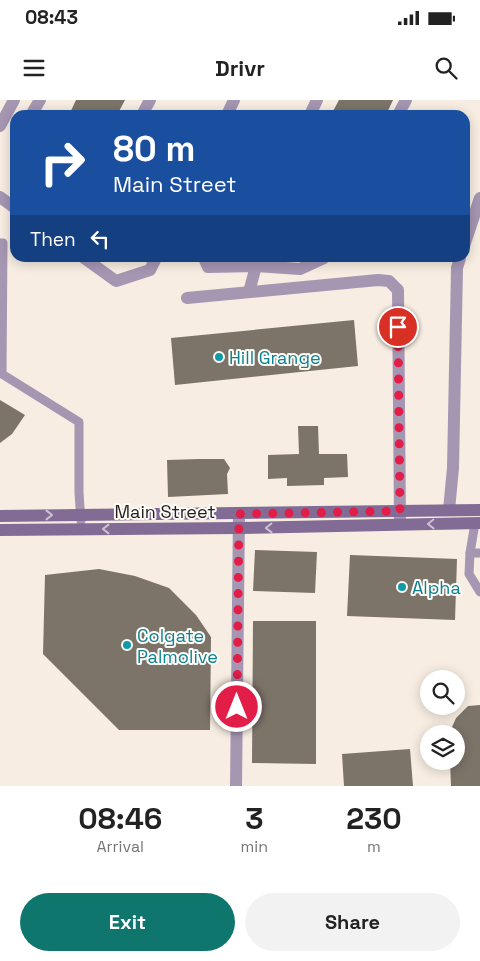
<!DOCTYPE html>
<html lang="en">
<head>
<meta charset="utf-8">
<style>
  body { margin:0; font-family:"Space Grotesk",sans-serif; background:#f2f2f2; color:#222; height:100vh; display:flex; flex-direction:column; font-size:19px; white-space:nowrap }
  * { box-sizing:border-box; margin:0 }
  p { font-size:16px; color:#767676 }
  .icon { flex:none; width:28px; height:28px; fill:none; stroke:currentColor; stroke-width:2; stroke-linecap:round; stroke-linejoin:round }
  .map { position:relative; height:686px; overflow:hidden }
  .side { display:flex; flex-direction:column; background:#fff; flex:1 }
  .side>* { flex:none }
  .top-card { position:absolute; left:10px; top:10px; width:460px; height:152px; border-radius:15px; box-shadow:0 2px 12px #0003; background:#1a4fa0; color:#fff; overflow:hidden }
  .controls { position:absolute; left:420px; top:570px; display:grid; gap:10px }
  .controls a { display:grid; place-items:center; width:45px; height:45px; border-radius:50%; background:#fff; box-shadow:0 2px 12px #0003; font-size:25px }
  .pin { position:absolute; display:grid; place-items:center; width:42px; height:42px; color:#fff; margin:-21px; border:2px solid #fff; border-radius:50%; box-shadow:0 1px 5px #0007 }
  .me { position:absolute; width:55px; margin:-28px; rotate:0deg; stroke-linejoin:round; filter:drop-shadow(0 0 4px #0008) }
  .turn { display:flex; align-items:center; gap:18px; height:105px; padding:0 20px; font-size:22px }
  .turn .icon { width:65px; height:65px; stroke-width:2.5 }
  .turn b { display:block; font-size:35px; line-height:42px }
  .then { display:flex; align-items:center; height:48px; padding:0 20px; background:#0003; gap:10px; font-size:19px }
  .eta { display:flex; justify-content:space-evenly; align-items:center; height:85px; text-align:center }
  .eta b { font-size:30px; font-weight:700; line-height:35px }
  .button { display:flex; gap:10px; margin-top:auto; padding:10px 20px }
  .button a { flex:1; height:58px; border-radius:30px; background:#0f766e; color:#fff; font-size:20px; font-weight:700; line-height:58px; text-align:center }
  .button a+a { background:#f2f2f2; color:#222 }
  .status { display:flex; justify-content:space-between; align-items:center; height:35px; padding:0 25px; background:#fff; direction:ltr }
  .status svg { height:14px; fill:currentColor }
  header { display:flex; justify-content:space-between; align-items:center; height:65px; padding:0 20px; background:#fff; font-size:22px; font-weight:700 }
  .map>svg:first-child { display:block }
</style>
</head>
<body>
<div class="status"><b>08:43</b><svg viewBox="0 0 49 12"><path d="M0 12V9h3v3zM5 12V6h3v6zM10 12V3h3v9zM15 12V0h3v12zM26 1h20v11H26zM47 4h2v5h-2z"/></svg></div>
<header><svg class="icon" aria-label="menu" viewBox="0 0 24 24"><path d="M4 6h16M4 12h16M4 18h16"/></svg>Drivr<svg class="icon" aria-label="search" viewBox="0 0 24 24"><circle cx="10" cy="10" r="6"/><path d="M15 15l6 6"/></svg></header>
<div class="map">
<svg width="480" height="686" viewBox="0 0 480 686">
  <rect width="100%" height="100%" fill="#f7ede2"/>
  <g fill="#7c7369">
    <path d="M76 0H125L117 15H69Z"/>
    <path d="M339 0H393L386 15H331Z"/>
    <path d="M354 220 358 266 175 285 171 238Z"/>
    <path d="M0 300 25 315 12 334 0 343Z"/>
    <path d="M298 326H318L319 354H347L348 377 324 378V385L287 386V378L268 379V355L299 354Z"/>
    <path d="M199 359H224L230 368 227 374 228 394 168 397 167 360Z"/>
    <path d="M255 450 317 452 315 493 253 491Z"/>
    <path d="M350 455 457 459 455 520 347 516Z"/>
    <path d="M99 469 135 476 169 488 196 515 211 537 210 630H119L43 554 45 475Z"/>
    <path d="M253 521H316V664L252 663Z"/>
    <path d="M480 605V686H451L450 661H456V634H449L456 618 468 606Z"/>
    <path d="M410 649 413 686H344L342 654Z"/>
  </g>
  <g fill="none" stroke-linecap="round" stroke-linejoin="round">
    <g stroke="#a596b2" stroke-width="9">
      <path d="M0 143H3L2 274 79 322V393L81 421"/>
      <path d="M475 423 470 453 469 474 480 492"/>
      <path d="M470 453H480"/>
    </g>
    <g stroke="#a596b2" stroke-width="12">
      <path d="M31 15 40 0"/>
      <path d="M142 15 150 0"/>
      <path d="M227 15 234 0"/>
      <path d="M310 15 317 0"/>
      <path d="M398 15 406 0"/>
      <path d="M0 26 14 0"/>
      <path d="M0 97 15 108"/>
      <path d="M465 143 480 98"/>
      <path d="M84 158 116 181 150 170 156 158"/>
      <path d="M204 158 208 167 256 166 300 169 324 158"/>
      <path d="M249 192 256 166"/>
      <path d="M187 198 378 180 389 181 398 190 400 422"/>
      <path d="M449 410 453 368 457 168 460 158"/>
      <path d="M236 686 239 414"/>
    </g>
    <g stroke="#826b94" stroke-width="12">
      <path d="M0 416 480 410"/>
      <path d="M0 430 238 428 480 423"/>
    </g>
  </g>
  <defs><path id="oneway-chevron" d="M-2-3.5L2.5 0L-2 3.5" fill="none" stroke-width="1.6" stroke-linecap="round" stroke-linejoin="round" transform="scale(1.25)"/></defs>
  <g stroke="#ccc2d1">
    <use href="#oneway-chevron" transform="translate(49 415)"/>
    <use href="#oneway-chevron" transform="translate(431 424) rotate(179)"/>
    <use href="#oneway-chevron" transform="translate(269 428) rotate(179)"/>
    <use href="#oneway-chevron" transform="translate(106 429) rotate(180)"/>
  </g>
  <g fill="none" stroke-linecap="round" stroke-linejoin="round">
    <path stroke="#e11d48" stroke-width="9" stroke-dasharray="0 16.2" d="M237 607 239 414 400 411 398 227"/>
  </g>
  <g fill="#0f9aa8" stroke="#fefcf9" stroke-width="2">
    <circle cx="219" cy="257" r="5"/>
    <circle cx="402" cy="487" r="5"/>
    <circle cx="127" cy="545" r="5"/>
  </g>
  <g text-anchor="middle" dominant-baseline="central" stroke-width="4" stroke-linejoin="round" paint-order="stroke">
    <g font-size="18" fill="#0d838f" stroke="#fefcf9" text-anchor="start">
      <text x="229" y="257">Hill Grange</text>
      <text x="412" y="487">Alpha</text>
      <text x="137" y="535">Colgate<tspan x="137" dy="21">Palmolive</tspan></text>
    </g>
    <g font-size="18" fill="#221e1a" stroke="#fefcf9">
      <text x="165" y="411">Main Street</text>
    </g>
  </g>
</svg>
<div class="controls">
<a><svg class="icon" aria-label="search" viewBox="0 0 24 24"><circle cx="10" cy="10" r="6"/><path d="M15 15l6 6"/></svg></a>
<a><svg class="icon" aria-label="layers" viewBox="0 0 24 24"><path d="M12 4l9 5-9 5-9-5zM3 14l9 5 9-5"/></svg></a>
</div>
<div class="pin" style="left:398px;top:227px;background:#d93025"><svg class="icon" aria-label="arrive" viewBox="0 0 24 24"><path d="M6 21V4h12l-3 4 3 4H6"/></svg></div>
<svg class="me" style="left:237px;top:607px" viewBox="-20 -20 40 40"><circle r="17" fill="#e11d48" stroke="#fff" stroke-width="3"/><path d="M0-11L8 9 0 5-8 9z" fill="#fff"/></svg>
<div class="top-card">
<div class="turn"><svg class="icon" aria-label="right" viewBox="0 0 24 24"><path d="M7 20v-9h11M14 6l5 5-5 5"/></svg><div><b>80 m</b>Main Street</div></div>
<div class="then">Then<svg class="icon" aria-label="left" viewBox="0 0 24 24"><path d="M17 20v-9H6M10 6l-5 5 5 5"/></svg></div>
</div>
</div>
<section class="side">
<div class="eta">
<div><b>08:46</b><p>Arrival</p></div>
<div><b>3</b><p>min</p></div>
<div><b>230</b><p>m</p></div>
</div>
<div class="button"><a>Exit</a><a>Share</a></div>
</section>
</body>
</html>
